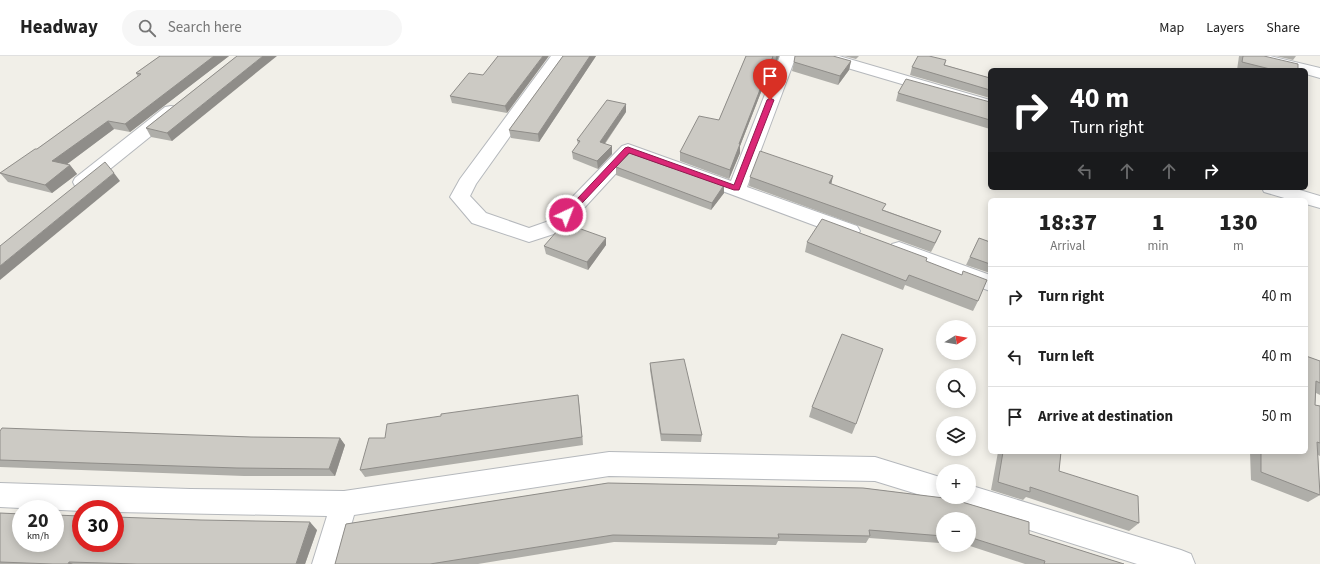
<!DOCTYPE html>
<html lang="en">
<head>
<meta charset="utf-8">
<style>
  body { margin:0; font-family:"Source Sans 3",sans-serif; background:#f6f6f6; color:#222; height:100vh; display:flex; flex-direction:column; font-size:15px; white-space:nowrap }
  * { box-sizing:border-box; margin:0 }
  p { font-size:13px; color:#767676 }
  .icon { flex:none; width:22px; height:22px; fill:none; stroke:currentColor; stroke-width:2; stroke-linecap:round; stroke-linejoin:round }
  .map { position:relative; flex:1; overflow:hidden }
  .sheet { position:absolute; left:988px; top:142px; width:320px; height:256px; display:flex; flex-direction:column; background:#fff; border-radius:6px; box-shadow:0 2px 10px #0003 }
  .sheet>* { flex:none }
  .guide { position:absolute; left:988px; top:12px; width:320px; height:122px; border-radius:6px; box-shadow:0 2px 10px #0003; background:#202124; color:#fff; overflow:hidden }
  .needle { width:26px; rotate:79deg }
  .buttons { position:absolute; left:936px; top:264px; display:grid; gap:8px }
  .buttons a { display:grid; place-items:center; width:40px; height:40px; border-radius:50%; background:#fff; box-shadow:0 2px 10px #0003; font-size:20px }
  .speed { position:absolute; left:12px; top:444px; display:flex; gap:8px; font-size:20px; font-weight:700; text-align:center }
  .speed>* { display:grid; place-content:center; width:52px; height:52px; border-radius:50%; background:#fff; box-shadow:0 2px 10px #0003; line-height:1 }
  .speed small { font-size:10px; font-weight:400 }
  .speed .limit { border:6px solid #d22; background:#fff; color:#111 }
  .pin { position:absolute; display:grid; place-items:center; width:34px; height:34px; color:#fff; margin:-41px -17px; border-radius:50% 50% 50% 0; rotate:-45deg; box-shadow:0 0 4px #0007 }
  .pin .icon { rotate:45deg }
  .me { position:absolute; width:44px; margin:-22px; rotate:43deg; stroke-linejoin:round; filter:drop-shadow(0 0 3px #0008) }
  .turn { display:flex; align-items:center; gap:14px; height:84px; padding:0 16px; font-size:18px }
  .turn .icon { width:52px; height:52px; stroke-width:2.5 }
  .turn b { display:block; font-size:28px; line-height:34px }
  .lanes { display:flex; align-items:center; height:38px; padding:0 16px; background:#0003; justify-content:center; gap:20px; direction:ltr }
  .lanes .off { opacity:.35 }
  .eta { display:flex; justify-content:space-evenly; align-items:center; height:68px; text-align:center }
  .eta b { font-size:24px; font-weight:800; line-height:28px }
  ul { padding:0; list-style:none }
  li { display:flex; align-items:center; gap:12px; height:60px; padding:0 16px; border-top:1px solid #e0e0e0 }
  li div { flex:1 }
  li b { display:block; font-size:15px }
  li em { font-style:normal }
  header { display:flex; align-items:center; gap:24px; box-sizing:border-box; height:56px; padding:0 20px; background:#fff; border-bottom:1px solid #e0e0e0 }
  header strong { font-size:19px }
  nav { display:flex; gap:22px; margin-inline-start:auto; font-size:14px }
  .search { width:280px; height:36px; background:#f6f6f6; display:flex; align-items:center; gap:10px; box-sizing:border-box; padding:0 14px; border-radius:22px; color:#767676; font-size:15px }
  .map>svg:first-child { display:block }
</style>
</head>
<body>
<header>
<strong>Headway</strong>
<div class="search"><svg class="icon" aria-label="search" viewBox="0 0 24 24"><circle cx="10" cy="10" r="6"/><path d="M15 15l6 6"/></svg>Search here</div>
<nav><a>Map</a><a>Layers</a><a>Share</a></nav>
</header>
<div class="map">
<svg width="1320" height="508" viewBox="0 0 1320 508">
  <rect width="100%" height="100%" fill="#f1efe8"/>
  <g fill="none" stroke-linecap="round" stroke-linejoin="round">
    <g stroke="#b5b8bc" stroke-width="2">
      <g id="minor">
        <path d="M551 0H567L476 128 470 140 486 157 529 172 549 165 622 90 628 88 731 125 780 0H796L747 131 857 170 860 175 857 180 850 182 843 180 631 101 563 175 529 186 472 167 450 141 460 123Z"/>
        <path d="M814 0H839L990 44V54L817 3Z"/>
        <path d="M1243 0H1270L1320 12V22L1306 18V14H1289L1246 3Z"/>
        <path d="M171 50 177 51 179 55 177 59 89 130 82 132 75 130 73 126 75 122 165 51Z"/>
        <path d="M1262 132H1293L1320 140V152L1306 148V144H1291L1264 136Z"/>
        <path d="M899 186 990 219V235L892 198 889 193 892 188Z"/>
        <path d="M609 396 875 401 943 422V441H969V429L1181 494 1191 498 1195 508H1137L966 454 957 450 953 442 943 446 875 425 609 420 354 459 340 508H312L327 460 115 456V453H81V455L0 451V427L190 433 344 435Z"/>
      </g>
    </g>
    <use href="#minor" fill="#fff" fill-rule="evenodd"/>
  </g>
  <g fill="#afaea9">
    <path d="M160 0H229L130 76 114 73 66 109H70L77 118 52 137 8 126 0 117 37 93 138 21 136 17Z"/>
    <path d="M237 0 172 85 151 81 146 72Z"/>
    <path d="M498 0 507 57 452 47 450 40 483 19Z"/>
    <path d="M563 0H596L539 86 511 82 509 74Z"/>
    <path d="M746 0H779L775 9 772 8 740 90V97L729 123 680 105V96L719 64Z"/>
    <path d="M844 0H859L856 3Z"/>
    <path d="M1239 0H1264L1298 14H1237Z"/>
    <path d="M1276 0H1296L1293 4Z"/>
    <path d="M946 4 945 9 990 22V42L910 19 912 11Z"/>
    <path d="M851 5 849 14 838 29 792 15 794 6Z"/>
    <path d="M898 37 990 46V73L896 45Z"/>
    <path d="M626 56 605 88 612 90V98L598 113 573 103 572 96 578 88 577 84Z"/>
    <path d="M616 111 672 112 724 137 711 154 616 119Z"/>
    <path d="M833 120 831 128 884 154 941 175 931 196 749 130 750 121Z"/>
    <path d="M979 182 990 186V217L966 209Z"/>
    <path d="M807 186 926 205 978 245 973 255 905 229 903 234 805 196Z"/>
    <path d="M606 189 588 214 546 198 544 190Z"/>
    <path d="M1306 300 1320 305V339L1316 337 1315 349 1320 350V400L1318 399 1320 439 1308 446 1251 424 1250 396H1306Z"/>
    <path d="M650 307 702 379 701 386 661 385 650 314Z"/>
    <path d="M578 339 583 389 365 421 360 414 385 382 441 360Z"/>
    <path d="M812 351 856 368 852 378 809 361Z"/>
    <path d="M0 375 251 381 340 382 345 389 335 420H244L0 411Z"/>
    <path d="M998 396H1061L1059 415 1139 467 1129 475 1026 441 1023 444 991 434Z"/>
    <path d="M608 427 863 432 952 443 1029 466V478L1124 508H1025L967 489H969V463H943V483L940 487 869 482 866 487 778 485 776 489 614 486 478 508H335L346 468Z"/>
    <path d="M0 457 317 474 305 508H0Z"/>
  </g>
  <g fill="#8f8d89">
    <path d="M214 0H229L130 76 125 68Z"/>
    <path d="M263 0H277L172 85 167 77Z"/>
    <path d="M543 0H549L507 57 505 50Z"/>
    <path d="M590 0H596L539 86 538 78Z"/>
    <path d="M773 0 772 8 740 90V97L729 123 730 114 739 88Z"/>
    <path d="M776 0H779L775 9Z"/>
    <path d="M851 5 849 14 838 29 840 20Z"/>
    <path d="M626 48V56L600 94V86Z"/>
    <path d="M108 65 114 73 59 114 52 105Z"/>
    <path d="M612 90V98L598 113 597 105Z"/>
    <path d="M70 109 77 118 52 137 45 129Z"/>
    <path d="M114 117 120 125 0 224V210Z"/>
    <path d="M833 120 831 129 829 127Z"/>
    <path d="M724 129V137L711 154 712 147Z"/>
    <path d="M941 175 937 184 931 196 935 187Z"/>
    <path d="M606 182V189L588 214 587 206Z"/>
    <path d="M578 339 579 347 583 389 582 381Z"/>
    <path d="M340 382 345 389 335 420 329 413Z"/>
    <path d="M310 466 317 474 305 508H296Z"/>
    <path d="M69 506 73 508H68Z"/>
  </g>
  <g fill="#cccac4" stroke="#8f8d89">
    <path d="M160 0H214L125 68 108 65 52 105 70 109 45 129 0 117 35 93H37L141 18 136 17Z"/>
    <path d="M237 0H263L167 77 146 72Z"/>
    <path d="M498 0H543L505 50 450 40 469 17 483 19Z"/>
    <path d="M563 0H590L538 78 509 74Z"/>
    <path d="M746 0H773L739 88H740L730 114 680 96 699 60 719 64Z"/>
    <path d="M795 0H833L851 5 840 20 794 6Z"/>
    <path d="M918 0H929L946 4 944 9 990 22V34L912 11Z"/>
    <path d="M1243 0H1264L1298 8V14H1274L1242 6Z"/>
    <path d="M906 23 990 46V64L898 37Z"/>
    <path d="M607 44 626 48 600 86 612 90 597 105 572 96 580 85 577 84Z"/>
    <path d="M760 95 833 120 829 127 886 148 882 154 941 175 935 187 750 121Z"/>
    <path d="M630 97 672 112 673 110 724 129 712 147 616 111Z"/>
    <path d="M105 106 114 117 0 210V190Z"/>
    <path d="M822 163 927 202 926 205 962 219 963 215 987 224 978 245 909 219 906 225 807 186Z"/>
    <path d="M564 167 606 182 587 206 544 190Z"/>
    <path d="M979 182 990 186V208L970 201Z"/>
    <path d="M842 278 883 293 856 368 812 351Z"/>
    <path d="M1306 300 1320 305V327L1316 325 1315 349 1320 350V387L1317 386 1320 439 1261 416V396H1306Z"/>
    <path d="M684 303 702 379 661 378 650 307Z"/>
    <path d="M578 339 582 381 360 414 369 382H385L387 368 441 360V358Z"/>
    <path d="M2 372 251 381 340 382 329 413 237 412 0 404V375Z"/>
    <path d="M1003 396H1061L1059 415 1138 440 1139 467 1030 431V436L998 426Z"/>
    <path d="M608 427 863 432 952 443 1029 466V478L1124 508H1044L1045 505 969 481V463H943V480L869 474 870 480 778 478 779 482 613 479 430 508H335L346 468Z"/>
    <path d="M0 457 21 458V487H55V459L81 460V487H115V461L201 464 310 466 296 508H137L69 506 68 508H53L0 506Z"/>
  </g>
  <path fill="#db2777" stroke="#8e194d" d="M770 42 774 44 739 134H734L629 97 569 161 566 162 562 159 625 92 628 91 734 129 767 44Z"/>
</svg>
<div class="buttons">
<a><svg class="needle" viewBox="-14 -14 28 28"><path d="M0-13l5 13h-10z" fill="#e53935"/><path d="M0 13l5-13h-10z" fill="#767676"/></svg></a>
<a><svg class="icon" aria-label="search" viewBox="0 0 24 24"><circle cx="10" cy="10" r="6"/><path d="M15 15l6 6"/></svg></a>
<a><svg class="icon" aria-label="layers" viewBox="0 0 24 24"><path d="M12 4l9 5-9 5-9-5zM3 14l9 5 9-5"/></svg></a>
<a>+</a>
<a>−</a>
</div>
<div class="speed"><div>20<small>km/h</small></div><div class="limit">30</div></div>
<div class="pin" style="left:770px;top:44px;background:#d93025"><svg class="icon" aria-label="arrive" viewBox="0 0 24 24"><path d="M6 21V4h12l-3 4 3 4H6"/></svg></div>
<svg class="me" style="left:566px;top:159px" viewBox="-20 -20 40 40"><circle r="17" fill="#db2777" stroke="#fff" stroke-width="3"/><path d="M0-11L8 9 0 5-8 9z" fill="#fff"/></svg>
<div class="guide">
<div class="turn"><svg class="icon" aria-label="right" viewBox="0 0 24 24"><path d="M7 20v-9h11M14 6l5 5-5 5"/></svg><div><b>40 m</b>Turn right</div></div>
<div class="lanes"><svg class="icon off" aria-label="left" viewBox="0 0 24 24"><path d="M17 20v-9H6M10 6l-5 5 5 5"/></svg><svg class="icon off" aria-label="ahead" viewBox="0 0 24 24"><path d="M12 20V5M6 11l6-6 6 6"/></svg><svg class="icon off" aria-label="ahead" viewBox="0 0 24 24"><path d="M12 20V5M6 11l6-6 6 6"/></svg><svg class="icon" aria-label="right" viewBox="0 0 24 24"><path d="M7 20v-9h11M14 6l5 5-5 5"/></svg></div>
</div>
<section class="sheet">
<div class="eta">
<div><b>18:37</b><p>Arrival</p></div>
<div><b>1</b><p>min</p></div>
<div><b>130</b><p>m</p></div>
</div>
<ul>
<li><svg class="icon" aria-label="right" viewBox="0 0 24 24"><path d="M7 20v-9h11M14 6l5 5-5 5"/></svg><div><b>Turn right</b></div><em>40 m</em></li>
<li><svg class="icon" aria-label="left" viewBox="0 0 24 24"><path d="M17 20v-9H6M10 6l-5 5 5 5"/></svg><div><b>Turn left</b></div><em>40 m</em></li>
<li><svg class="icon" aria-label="arrive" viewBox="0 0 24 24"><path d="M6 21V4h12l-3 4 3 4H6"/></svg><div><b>Arrive at destination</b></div><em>50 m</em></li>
</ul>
</section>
</div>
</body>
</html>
